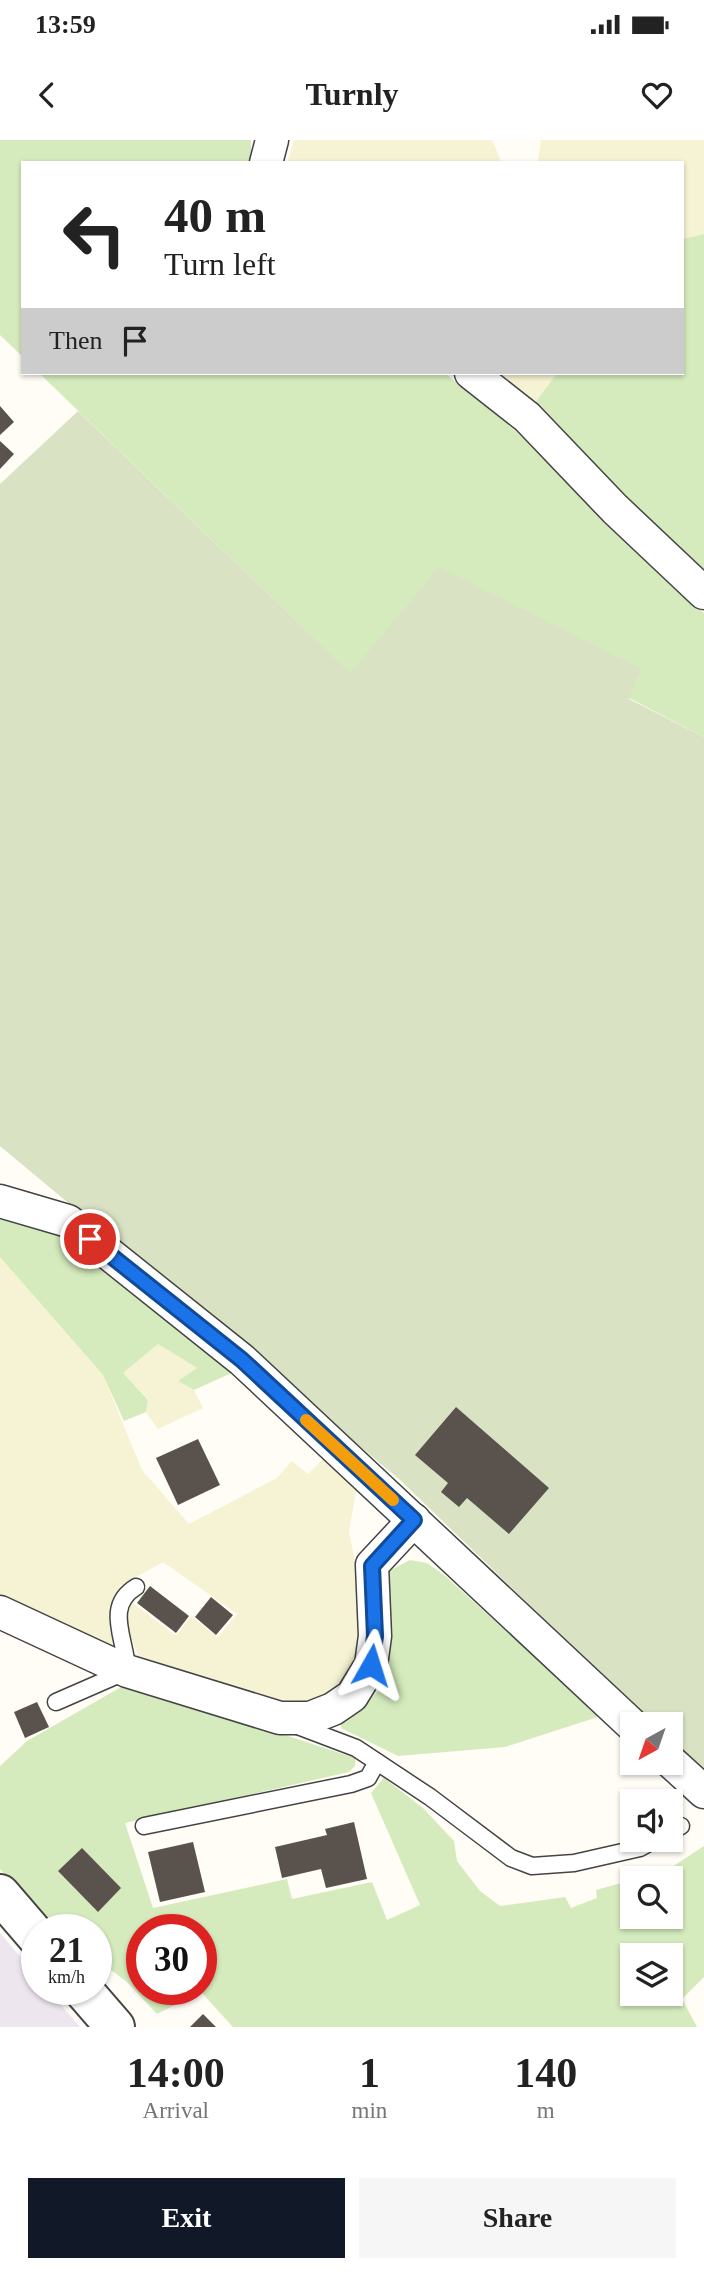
<!DOCTYPE html>
<html lang="en">
<head>
<meta charset="utf-8">
<style>
  body { margin:0; font-family:Georgia,serif; background:#f6f6f6; color:#222; height:100vh; display:flex; flex-direction:column; font-size:26px; white-space:nowrap }
  * { box-sizing:border-box; margin:0 }
  p { font-size:23px; color:#767676 }
  .icon { flex:none; width:38px; height:38px; fill:none; stroke:currentColor; stroke-width:2; stroke-linecap:round; stroke-linejoin:round }
  .map { position:relative; height:1887px; overflow:hidden }
  .panel { display:flex; flex-direction:column; background:#fff; flex:1 }
  .panel>* { flex:none }
  .banner { position:absolute; left:21px; top:21px; width:663px; height:214px; border-radius:0px; box-shadow:0 2px 5px #0004; background:#fff; color:#222; overflow:hidden }
  .needle { width:46px; rotate:220deg }
  .fabs { position:absolute; left:620px; top:1572px; display:grid; gap:14px }
  .fabs a { display:grid; place-items:center; width:63px; height:63px; border-radius:0px; background:#fff; box-shadow:0 2px 5px #0004; font-size:35px }
  .speed { position:absolute; left:21px; top:1774px; display:flex; gap:14px; font-size:35px; font-weight:700; text-align:center }
  .speed>* { display:grid; place-content:center; width:91px; height:91px; border-radius:50%; background:#fff; box-shadow:0 2px 5px #0004; line-height:1 }
  .speed small { font-size:18px; font-weight:400 }
  .speed .limit { border:10px solid #d22; background:#fff; color:#111 }
  .pin { position:absolute; display:grid; place-items:center; width:60px; height:60px; color:#fff; margin:-30px; border:4px solid #fff; border-radius:50%; box-shadow:0 2px 7px #0007 }
  .me { position:absolute; width:77px; margin:-38px; rotate:6deg; stroke-linejoin:round; filter:drop-shadow(0 0 5px #0008) }
  .turn { display:flex; align-items:center; gap:24px; height:147px; padding:0 28px; font-size:32px }
  .turn .icon { width:91px; height:91px; stroke-width:2.5 }
  .turn b { display:block; font-size:49px; line-height:60px }
  .then { display:flex; align-items:center; height:66px; padding:0 28px; background:#0003; gap:14px; font-size:26px }
  .eta { display:flex; justify-content:space-evenly; align-items:center; height:119px; text-align:center }
  .eta b { font-size:42px; font-weight:700; line-height:49px }
  .action { display:flex; gap:14px; margin-top:auto; padding:14px 28px }
  .action a { flex:1; height:80px; border-radius:0px; background:#111827; color:#fff; font-size:28px; font-weight:700; line-height:80px; text-align:center }
  .action a+a { background:#f6f6f6; color:#222 }
  .status { display:flex; justify-content:space-between; align-items:center; height:49px; padding:0 35px; background:#fff; direction:ltr }
  .status svg { height:19px; fill:currentColor }
  header { display:flex; justify-content:space-between; align-items:center; height:91px; padding:0 28px; background:#fff; font-size:32px; font-weight:700 }
  .map>svg:first-child { display:block }
</style>
</head>
<body>
<div class="status"><b>13:59</b><svg viewBox="0 0 49 12"><path d="M0 12V9h3v3zM5 12V6h3v6zM10 12V3h3v9zM15 12V0h3v12zM26 1h20v11H26zM47 4h2v5h-2z"/></svg></div>
<header><svg class="icon" aria-label="back" viewBox="0 0 24 24"><path d="M15 5l-7 7 7 7"/></svg>Turnly<svg class="icon" aria-label="heart" viewBox="0 0 24 24"><path d="M12 20l-8-8c-3-5 5-10 8-4 3-6 11-1 8 4z"/></svg></header>
<div class="map">
<svg width="704" height="1887" viewBox="0 0 704 1887">
  <rect width="100%" height="100%" fill="#fffdf5"/>
  <path fill="#eee6ef" d="M0 1793 37 1836V1850H48L80 1887H0Z"/>
  <g fill="#f6f3d4">
    <path d="M294 0H492L502 23H287Z"/>
    <path d="M541 0H704V94L683 99 682 23 538 22Z"/>
    <path d="M489 233H557L532 267Z"/>
    <path d="M0 1117 103 1235 142 1330 189 1384 277 1338 292 1321 308 1334 324 1318 356 1351 349 1392 363 1460 364 1496 349 1544 316 1561 279 1562 163 1530 139 1518 125 1481 128 1459 176 1496 191 1476 218 1497 237 1474 163 1422 120 1446 113 1468 119 1514 0 1457Z"/>
    <path d="M158 1204 197 1228 178 1241 194 1250 203 1268 158 1289 146 1272 148 1259 123 1233Z"/>
  </g>
  <g fill="#d5ebbd" fill-rule="evenodd">
    <path d="M0 0H251V23H23V217L0 195Z"/>
    <path d="M704 94V438L532 267 557 233H682L683 99Z"/>
    <path d="M39 233H445L517 292 664 438 704 473V597L629 558 642 529 497 664 303 502 301 486Z"/>
    <path d="M0 1069 61 1091 236 1231 194 1250 178 1241 197 1228 158 1204 123 1233 148 1260 146 1272 124 1281 103 1235 0 1117Z"/>
    <path d="M410 1420 427 1423 444 1435 601 1576 505 1607 398 1616 341 1588V1583L382 1548 386 1522 387 1432Z"/>
    <path d="M128 1543 355 1618V1626L349 1632 125 1683 153 1768 287 1739 292 1759 372 1742 387 1780 420 1765 371 1653 384 1638 423 1668 454 1701 457 1721 480 1751 500 1766 565 1757 571 1768 597 1758 596 1750 632 1740V1776H670V1738H638L669 1729 704 1706V1837L682 1859 697 1887H233L201 1852 157 1874 128 1843 96 1818V1790H55L0 1729V1626L27 1601ZM142 1790H201V1850H142ZM632 1815H670V1853H632Z"/>
  </g>
  <path fill="#d9e3c4" d="M78 271 350 533 439 427 642 529 629 559 704 597V1634L670 1601V1584H653L399 1339 0 1006V344Z"/>
  <g fill="#5a524d">
    <path d="M0 266 14 282 0 295Z"/>
    <path d="M0 301 14 314 0 329Z"/>
    <path d="M456 1267 549 1348 509 1394 467 1358 459 1367 441 1352 448 1343 415 1315Z"/>
    <path d="M198 1299 220 1345 178 1365 156 1318Z"/>
    <path d="M150 1446 189 1476 176 1493 137 1463Z"/>
    <path d="M211 1457 233 1475 216 1495 195 1477Z"/>
    <path d="M37 1562 49 1587 25 1598 14 1572Z"/>
    <path d="M354 1682 367 1739 326 1748 321 1729 282 1738 275 1707 327 1695 325 1689Z"/>
    <path d="M193 1702 205 1752 160 1762 148 1712Z"/>
    <path d="M82 1708 121 1748 98 1772 58 1731Z"/>
    <path d="M203 1874 216 1887H190Z"/>
  </g>
  <g fill="none" stroke-linecap="round" stroke-linejoin="round">
    <g stroke="#444" stroke-width="19">
      <g id="service">
        <path d="M56 1562 127 1531C127 1501 103 1467 136 1447"/>
        <path d="M298 1586 356 1608 430 1657 511 1718 532 1726 574 1723 640 1708 656 1699"/>
        <path d="M144 1686 351 1644 368 1638 377 1622"/>
        <path d="M670 1692 681 1686"/>
      </g>
    </g>
    <g stroke="#444" stroke-width="35">
      <g id="minor">
        <path d="M266 23 272 0"/>
        <path d="M471 233 527 277 615 369 704 453"/>
        <path d="M0 1061 68 1081 242 1220 632 1585"/>
        <path d="M0 1472 127 1531 280 1578H310L333 1569 352 1556 371 1525 375 1496 372 1425 414 1380"/>
        <path d="M670 1621 704 1652"/>
      </g>
    </g>
    <g stroke="#444" stroke-width="42">
      <g id="tertiary">
        <path d="M0 1754 37 1797"/>
        <path d="M83 1850 115 1887"/>
      </g>
    </g>
    <use href="#service" stroke="#fff" stroke-width="16"/>
    <use href="#minor" stroke="#fff" stroke-width="32"/>
    <use href="#tertiary" stroke="#fff" stroke-width="38"/>
  </g>
  <g fill="none" stroke-linecap="round" stroke-linejoin="round">
    <g stroke="#114b97" stroke-width="18">
      <path id="route" d="M90 1099 242 1220 414 1380 372 1426 375 1496 371 1525"/>
    </g>
    <use href="#route" stroke="#1a73e8" stroke-width="12"/>
    <path stroke="#f59e0b" stroke-width="12" d="M306 1280 393 1360"/>
  </g>
</svg>
<div class="fabs">
<a><svg class="needle" viewBox="-14 -14 28 28"><path d="M0-13l5 13h-10z" fill="#e53935"/><path d="M0 13l5-13h-10z" fill="#767676"/></svg></a>
<a><svg class="icon" aria-label="sound" viewBox="0 0 24 24"><path d="M4 9h4l5-4v14l-5-4H4zM17 9q2 3 0 6"/></svg></a>
<a><svg class="icon" aria-label="search" viewBox="0 0 24 24"><circle cx="10" cy="10" r="6"/><path d="M15 15l6 6"/></svg></a>
<a><svg class="icon" aria-label="layers" viewBox="0 0 24 24"><path d="M12 4l9 5-9 5-9-5zM3 14l9 5 9-5"/></svg></a>
</div>
<div class="speed"><div>21<small>km/h</small></div><div class="limit">30</div></div>
<div class="pin" style="left:90px;top:1099px;background:#d93025"><svg class="icon" aria-label="arrive" viewBox="0 0 24 24"><path d="M6 21V4h12l-3 4 3 4H6"/></svg></div>
<svg class="me" style="left:371px;top:1525px" viewBox="-20 -20 40 40"><path d="M0-17L14 15 0 8-14 15z" fill="#1a73e8" stroke="#fff" stroke-width="4"/></svg>
<div class="banner">
<div class="turn"><svg class="icon" aria-label="left" viewBox="0 0 24 24"><path d="M17 20v-9H6M10 6l-5 5 5 5"/></svg><div><b>40 m</b>Turn left</div></div>
<div class="then">Then<svg class="icon" aria-label="arrive" viewBox="0 0 24 24"><path d="M6 21V4h12l-3 4 3 4H6"/></svg></div>
</div>
</div>
<section class="panel">
<div class="eta">
<div><b>14:00</b><p>Arrival</p></div>
<div><b>1</b><p>min</p></div>
<div><b>140</b><p>m</p></div>
</div>
<div class="action"><a>Exit</a><a>Share</a></div>
</section>
</body>
</html>
